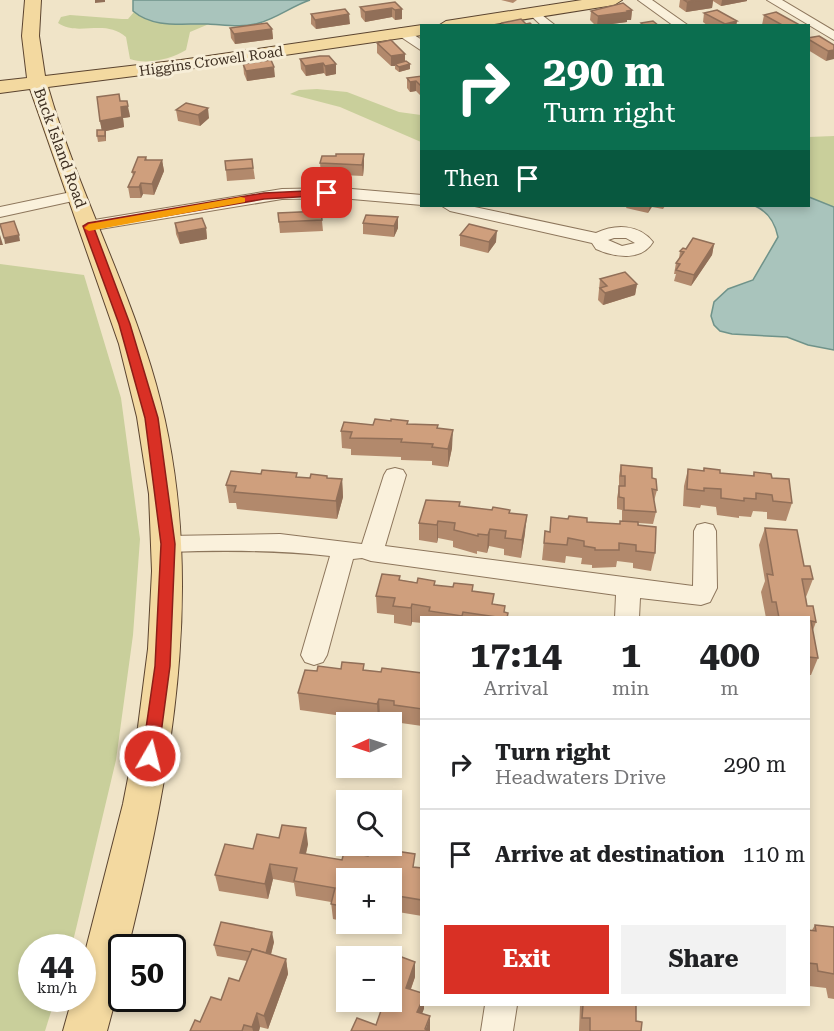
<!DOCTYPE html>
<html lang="en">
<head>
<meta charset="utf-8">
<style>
  body { margin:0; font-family:"Roboto Serif",serif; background:#f2f2f2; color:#202124; height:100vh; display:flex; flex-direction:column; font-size:22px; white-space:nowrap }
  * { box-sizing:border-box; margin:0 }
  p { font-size:20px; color:#757577 }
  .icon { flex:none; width:33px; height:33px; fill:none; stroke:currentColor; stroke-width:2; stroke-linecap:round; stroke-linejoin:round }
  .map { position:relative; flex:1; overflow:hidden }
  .details { position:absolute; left:420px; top:616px; width:390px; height:390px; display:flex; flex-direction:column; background:#fff; border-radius:0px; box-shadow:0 3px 9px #0003 }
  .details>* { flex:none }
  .banner { position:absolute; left:420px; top:24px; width:390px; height:183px; border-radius:0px; box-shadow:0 3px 9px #0003; background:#0b6e4f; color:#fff; overflow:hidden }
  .needle { width:39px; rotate:267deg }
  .fabs { position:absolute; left:336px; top:712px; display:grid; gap:12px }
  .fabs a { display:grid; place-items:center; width:66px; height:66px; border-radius:0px; background:#fff; box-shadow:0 3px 9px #0003; font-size:30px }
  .speed { position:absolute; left:18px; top:934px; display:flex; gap:12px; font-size:30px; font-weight:700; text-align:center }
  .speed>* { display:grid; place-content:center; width:78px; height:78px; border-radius:50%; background:#fff; box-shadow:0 3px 9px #0003; line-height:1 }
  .speed small { font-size:15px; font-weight:400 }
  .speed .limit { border:3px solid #111; border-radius:9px; background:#fff; color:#111 }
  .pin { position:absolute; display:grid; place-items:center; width:51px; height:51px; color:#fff; margin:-26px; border-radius:12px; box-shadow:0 3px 9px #0006 }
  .me { position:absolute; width:66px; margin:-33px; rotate:8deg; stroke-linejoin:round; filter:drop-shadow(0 0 4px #0008) }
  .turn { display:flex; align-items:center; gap:21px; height:126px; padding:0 24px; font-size:27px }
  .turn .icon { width:78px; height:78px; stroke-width:2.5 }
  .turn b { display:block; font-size:42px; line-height:51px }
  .then { display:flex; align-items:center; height:57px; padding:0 24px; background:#0003; gap:12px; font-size:22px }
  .eta { display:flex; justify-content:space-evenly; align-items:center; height:102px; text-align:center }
  .eta b { font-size:36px; font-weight:700; line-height:42px }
  .primary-button { display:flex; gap:12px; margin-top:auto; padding:12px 24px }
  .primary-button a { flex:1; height:69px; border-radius:0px; background:#d93025; color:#fff; font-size:24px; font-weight:700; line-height:69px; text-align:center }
  .primary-button a+a { background:#f2f2f2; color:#202124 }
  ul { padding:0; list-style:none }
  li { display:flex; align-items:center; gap:18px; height:90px; padding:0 24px; border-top:2px solid #e0e0e0 }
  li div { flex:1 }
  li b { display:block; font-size:22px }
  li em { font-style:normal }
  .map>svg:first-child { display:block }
</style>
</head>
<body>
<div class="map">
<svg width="834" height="1031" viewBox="0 0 834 1031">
  <rect width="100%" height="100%" fill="#f0e4c8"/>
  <g fill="#c9cf9b">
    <path d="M134 12C157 26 183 25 209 24L190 32 186 50C172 59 146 65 130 59L126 37C105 18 78 37 58 23L61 17 70 15 122 19H128Z"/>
    <path d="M317 89 347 92 399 112 421 115V142L340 107 290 94 299 90Z"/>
    <path d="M834 136V207L809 197 808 137Z"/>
    <path d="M0 264 84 275 121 398 140 539 133 635 116 760 75 933 71 948H32V999H55L45 1031H0Z"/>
  </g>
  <g fill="#a9c4bc" stroke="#6f938a" stroke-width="1.5">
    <path d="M133 0H310C292 6 277 18 259 23 242 28 226 25 208 24 183 23 154 29 133 11Z"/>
    <path d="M809 197 834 207V350L808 345 787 337 732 334 720 331 714 325 711 316 714 302 728 289 753 280 778 237C775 223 769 212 755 206H808Z"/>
  </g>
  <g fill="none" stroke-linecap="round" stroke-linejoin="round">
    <g stroke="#8d765c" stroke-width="2">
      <g id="minor">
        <path d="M638 0H652L689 26H674Z"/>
        <path d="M767 0H782L834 31V40Z"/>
        <path d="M533 8 556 26H542L527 12Z"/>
        <path d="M403 28 422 40V51L398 35 397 32 398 29Z"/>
        <path d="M340 188 422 195V205L340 198 282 199 88 231 80 226 88 221 282 189Z"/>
        <path d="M76 191 84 196 82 199 0 217V207Z"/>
        <path d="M442 206H470L596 233C615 224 639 224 653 242 641 262 614 257 596 249L592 243 450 211ZM614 238H626L635 243 622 246 608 240Z"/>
        <path d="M395 468 403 470 406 475 385 546 693 586 694 531 697 525 705 523 713 525 716 531 717 588 710 602 701 605 640 598 639 618H615L616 595 371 561 362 558 353 559 327 655 323 662 314 665 305 662 301 655 330 556C276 550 223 550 168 552L160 550 156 544 160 538 168 536 280 534 362 544 384 475 387 470Z"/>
        <path d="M485 1005H517L513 1031H481Z"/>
      </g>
    </g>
    <g stroke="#5b4430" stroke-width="2">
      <g id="major">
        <path d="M25 0H41L39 36 45 76 181 60 422 25 425 26H422V35L181 70 48 87C75 182 122 272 151 367 210 559 175 758 128 948H122V975L107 1031H63L72 999H82V964L123 804 138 727 148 649 152 571 149 494 137 417 119 344 30 89 0 93V81L27 78 22 36Z"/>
        <path d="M582 0H622L614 5 482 26H438L446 21Z"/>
      </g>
    </g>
    <use href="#minor" fill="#faf1dc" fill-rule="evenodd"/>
    <use href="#major" fill="#f3d9a0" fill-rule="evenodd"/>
  </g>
  <g fill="#b2896c">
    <path d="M501 0H517L513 3Z"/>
    <path d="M680 0H747V1L721 6 713 1 712 8 686 12 679 7Z"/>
    <path d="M395 2 402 9V19L395 20 392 17 365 22 361 17 360 7Z"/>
    <path d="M632 10 631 20H627V22L596 26 590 20 591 11Z"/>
    <path d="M704 13 737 21 736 26H708L703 22Z"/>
    <path d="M311 14 350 24 316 29 311 24Z"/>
    <path d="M764 15 798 24V26H764L762 25Z"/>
    <path d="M230 28 272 29 273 39 235 44 231 38Z"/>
    <path d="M808 38 834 45 826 61 808 50Z"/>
    <path d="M377 43 405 54V62L410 64V69L399 72 395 69V66H391L377 53Z"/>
    <path d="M320 56 336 74 326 76 324 73 306 76 301 69 300 59Z"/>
    <path d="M243 64 275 77 247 81 244 74Z"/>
    <path d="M422 76V97L416 91 410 92 407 88V78Z"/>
    <path d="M120 101 129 111 130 117 123 118 124 127 106 131V141L98 142 97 136 102 130 100 121Z"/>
    <path d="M186 103 209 118 200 126 178 121 176 110Z"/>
    <path d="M364 154V165L363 176 321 174 320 163Z"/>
    <path d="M146 157 147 160H162L164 171 154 195 143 194 141 198H130L128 187 133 176 132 172Z"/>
    <path d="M252 159 255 179 227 181 225 161Z"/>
    <path d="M627 206H665L663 209 652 207 648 213 626 208Z"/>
    <path d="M321 211 323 231 280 233 278 213Z"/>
    <path d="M398 217V228L394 237 363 234V223Z"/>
    <path d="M175 223 206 228 207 239 180 244 176 234Z"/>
    <path d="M460 235 496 242 488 253 460 246Z"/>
    <path d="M714 244 712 255 691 286 674 281 676 274H674L676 263 679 259 680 251 686 249Z"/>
    <path d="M600 279 637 284 635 295 603 305 598 300Z"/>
    <path d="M408 424 438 425V429L452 448 448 467 432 465V461L401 460V457L351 455V449L342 448 341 431 373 425Z"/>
    <path d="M621 465 652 478 657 490 654 501 656 512 653 524 638 523 655 553 651 571 633 568V563L617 561 616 567 592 568V565L581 564 582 558 566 556 565 563 542 560 545 531 550 532 587 522 620 524 622 521V510L617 509V498L619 487V476Z"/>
    <path d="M704 468 720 473 753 476 754 472 772 478 792 503 786 521 767 519V512L753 511 751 517 739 516V518L717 515 716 507 701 505 700 508 683 506 684 486 688 469 703 471Z"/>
    <path d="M297 473V477L310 478 327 476V478L342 479 343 497 337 519 237 509 236 503H229L226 485 261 474Z"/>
    <path d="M460 506 510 513 525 533 521 558 504 555V549L489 546 487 553 477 551V554L453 547V541L438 538 437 543 419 540V523Z"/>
    <path d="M765 528 804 566 813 579 806 597 807 606 816 622 813 630 808 618H766L761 592 765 581 759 545Z"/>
    <path d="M400 580 435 585 473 591 504 612 508 618H422V623L412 622 411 626 394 623V615L377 613 376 596Z"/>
    <path d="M808 657 818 658 811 675H808Z"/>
    <path d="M341 669 381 672 422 673V726L394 722V718L380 716 378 721 300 710 298 693 317 671Z"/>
    <path d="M308 844 306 854 342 860 422 868V916L392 911V879H346V922L333 919 331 902 296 896 294 883 273 879 268 899 219 891 215 875 253 849Z"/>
    <path d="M815 925 834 927V999L828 998 826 988 809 986 808 930H812Z"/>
    <path d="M274 942 271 955 286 959 288 974 268 1029 260 1027 259 1031H190L200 1022 239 981 247 961 217 956 214 945Z"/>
    <path d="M415 962V977L411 989 422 1005H424L422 1013 376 1025 383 1006 372 1002H392Z"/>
    <path d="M580 1005H636V1021L641 1031H579Z"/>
  </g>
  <g fill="#916f58">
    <path d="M95 0H105V2L95 3Z"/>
    <path d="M704 0H713L712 8 686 12 687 2Z"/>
    <path d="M722 0H747V1L721 6Z"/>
    <path d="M392 8V17L365 22V12Z"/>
    <path d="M402 9V19L395 20V10Z"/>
    <path d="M632 10 631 20H627V22L597 26 598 16Z"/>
    <path d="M349 14 350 24 316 29 315 20Z"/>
    <path d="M737 21 736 26H725V24Z"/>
    <path d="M272 29 273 39 235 44 234 34Z"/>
    <path d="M834 50V59L826 61 828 51Z"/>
    <path d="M405 54V64H395V66H391V56Z"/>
    <path d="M323 63 324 73 306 76 305 66Z"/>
    <path d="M336 64V74L326 76 325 66Z"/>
    <path d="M410 64V69L399 72V67Z"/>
    <path d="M274 67 275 77 247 81 246 71Z"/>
    <path d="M416 81V91L410 92V82Z"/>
    <path d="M127 101 130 117 123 118 124 127 106 131V141L105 136 102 132 100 121 121 107Z"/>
    <path d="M208 108 209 118 200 126 198 115Z"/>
    <path d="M364 154V165L363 176 362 165Z"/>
    <path d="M162 160 164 171 154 195 152 184Z"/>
    <path d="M141 183 143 194 141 198 139 187Z"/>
    <path d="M650 206H652L648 213Z"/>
    <path d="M398 217V228L394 237V226Z"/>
    <path d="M206 228 207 239 180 244 178 233Z"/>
    <path d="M497 231 496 242 488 253 489 242Z"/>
    <path d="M0 235 3 245H0Z"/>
    <path d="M19 235 20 241 5 244 4 238Z"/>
    <path d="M714 244 712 255 691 286 694 275Z"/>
    <path d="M637 284 635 295 603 305 605 293Z"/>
    <path d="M453 430 452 448 448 467V449Z"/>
    <path d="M342 479 343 497 337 519 336 501Z"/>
    <path d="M527 515 525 533 521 558 522 540Z"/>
    <path d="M438 521V538L437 543V525Z"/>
    <path d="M490 529 489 546 487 553 488 535Z"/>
    <path d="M412 604V622L411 626V608Z"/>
    <path d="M379 699 380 716 378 721 377 704Z"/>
    <path d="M306 828 308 844 302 869 300 853Z"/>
    <path d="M270 864 273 879 268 899 265 884Z"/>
    <path d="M272 932 274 942 268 965 265 955Z"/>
    <path d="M286 959 288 974 268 1029 264 1016Z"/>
    <path d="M415 962V977L406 1002V988Z"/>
    <path d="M422 1001V1005H424V1009L417 1026V1012Z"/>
    <path d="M257 1013 260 1027 259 1031H253L252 1027Z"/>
    <path d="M430 1016V1031H425Z"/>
  </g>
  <g fill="#cf9f7d" stroke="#916f58" stroke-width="1.5">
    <path d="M684 0H704L687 2Z"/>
    <path d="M395 2 402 9 395 10 392 8 365 12 360 7Z"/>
    <path d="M623 3 632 10 627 11 628 12 598 16 591 11Z"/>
    <path d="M345 9 349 14 315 20 311 14Z"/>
    <path d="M717 10 737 21 725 24 704 13Z"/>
    <path d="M776 12 798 24 791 26H784L764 15Z"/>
    <path d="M521 19 526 24 530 23 533 26H505L502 23Z"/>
    <path d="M653 21 659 26H644L641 23Z"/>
    <path d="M267 23 272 29 234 34 230 28Z"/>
    <path d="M819 36 834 45V50L828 51 808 39V38Z"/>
    <path d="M391 40 405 54 391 56 377 43Z"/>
    <path d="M320 56H329L336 64 325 66 323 63 305 66 300 59Z"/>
    <path d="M271 60 274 67 246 71 243 64Z"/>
    <path d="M406 61 410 64 399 67 395 64Z"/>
    <path d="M422 76V87L416 81 410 82 407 78Z"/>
    <path d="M119 94 120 101H127L128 106 121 107 122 117 100 121 97 97Z"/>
    <path d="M186 103 208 108 198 115 176 110Z"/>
    <rect x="97" y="130" width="8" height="6"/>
    <path d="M336 154H364L362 165 320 163 322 156H336Z"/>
    <path d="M138 157H146L145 160H162L152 184 141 183 139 187H128L135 172H132Z"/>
    <path d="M252 159 253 168 226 170 225 161Z"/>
    <path d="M321 211 322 220 279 222 278 213Z"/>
    <path d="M366 215 398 217 394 226 363 223Z"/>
    <path d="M202 218 206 228 178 233 175 223Z"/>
    <path d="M14 221 19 235 4 238 0 224Z"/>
    <path d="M469 224 497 231 489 242 460 235Z"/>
    <path d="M693 238 714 244 694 275 676 270 680 264 676 263 684 252 680 251 683 248 686 249Z"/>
    <path d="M625 272 637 284 605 293 600 288 607 286 600 279Z"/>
    <path d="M375 419 391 421V419L408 421 407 424 438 425 437 428 453 430 448 449 432 447 433 444 401 442 402 439 350 438 352 432 341 431 344 422 373 425Z"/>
    <path d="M621 465 652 468V478L656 479 657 490 652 489 656 512 624 510V498L619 497V486H625V476H621Z"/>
    <path d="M704 468 720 470V473L754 476V472L771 474 772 478 789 479 792 503 773 501 772 495 756 493V499L744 498V501L721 498V489L704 488V491L687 489 688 469 704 471Z"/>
    <path d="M262 470 297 473 296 477 310 478 311 474 327 476V478L342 479 336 501 234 492 236 486 226 485 231 471 261 474Z"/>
    <path d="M426 500 460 502 459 506 492 510 493 507 510 510 509 513 527 515 522 540 505 538 506 531 490 529 488 535 478 534V536L454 530 455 523 438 521 437 525 419 523Z"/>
    <path d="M569 516 587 518V522L620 524V521L638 522V525L656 527 655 553 636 551V545L619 543V550H595V548L584 546V541L568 538 567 545 544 543 545 531 550 532 551 517 568 519Z"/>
    <path d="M765 528 797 530 804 566H810L813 579H802L807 606H813L816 622 811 621 818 658 808 657V618H779L776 602H772L767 574 773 575Z"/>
    <path d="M382 574 400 576 399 580 417 583 418 578 435 581 434 585 453 587 454 583 473 585 472 591 494 594 492 604 505 606 504 612 508 613 507 618H496V617L463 612 462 616 429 611 430 607 412 604 411 608 393 606 395 598 376 596Z"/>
    <path d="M342 662 364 664 363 670 381 672 382 668 422 673V709L394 705V701L379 699 377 704 298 693 305 670 317 671 318 666 341 669Z"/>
    <path d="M282 825 306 828 300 853 342 860 344 852 368 856 370 847 415 854 413 867 422 868V900L392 895V879H346V907L331 904 335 888 294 881 297 868 270 864 265 884 215 875 225 844 253 849 257 834 279 838Z"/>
    <path d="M221 922 272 932 266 953 252 949 251 952 214 945Z"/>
    <path d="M815 925 834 927V974L818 971 817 964 808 963V930L816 931Z"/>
    <path d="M252 949 286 959 264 1016 257 1013 252 1027 244 1025 242 1031H190L195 1020 200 1022 211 997 221 1000 229 978 239 981Z"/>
    <path d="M383 950 415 962 406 988 422 993V1001L417 1012 430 1016 425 1029 429 1031H351L357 1018 376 1025 384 1002H392V957H380Z"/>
    <path d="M583 1005H636V1021L642 1022 641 1031H590V1018H582Z"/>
  </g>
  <path fill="#d93025" stroke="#8d1f18" stroke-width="1.5" d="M327 190 332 193 330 195 264 199 94 228 130 324 158 418 175 544 170 666 158 756 156 761 150 763 144 761 142 756 155 666 161 544 145 418 119 324 83 226 88 223 264 193Z"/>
  <path fill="#f59e0b" d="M241 197 245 198V202L89 231 84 228 89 224Z"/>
  <g text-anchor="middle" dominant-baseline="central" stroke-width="6" stroke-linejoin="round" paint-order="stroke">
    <g font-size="14" fill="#3d2e20" stroke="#f7eed8">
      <text transform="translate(211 61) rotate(-8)">Higgins Crowell Road</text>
    </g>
    <g font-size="15" fill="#3d2e20" stroke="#f7eed8">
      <text transform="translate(60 148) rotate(70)">Buck Island Road</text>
    </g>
  </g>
</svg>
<div class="fabs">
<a><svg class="needle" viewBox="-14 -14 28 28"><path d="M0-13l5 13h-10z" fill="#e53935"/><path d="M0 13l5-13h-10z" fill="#757577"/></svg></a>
<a><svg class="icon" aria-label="search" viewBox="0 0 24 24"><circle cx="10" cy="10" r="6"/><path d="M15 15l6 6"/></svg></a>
<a>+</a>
<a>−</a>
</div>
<div class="speed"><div>44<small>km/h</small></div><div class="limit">50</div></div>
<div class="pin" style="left:327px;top:193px;background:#d93025"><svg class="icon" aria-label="arrive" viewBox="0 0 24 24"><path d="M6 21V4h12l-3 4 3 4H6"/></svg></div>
<svg class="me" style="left:150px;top:756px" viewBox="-20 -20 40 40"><circle r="17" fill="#d93025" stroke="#fff" stroke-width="3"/><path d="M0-11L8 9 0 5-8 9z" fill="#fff"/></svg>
<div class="banner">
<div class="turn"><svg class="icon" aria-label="right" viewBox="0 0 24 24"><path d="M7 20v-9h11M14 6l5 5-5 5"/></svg><div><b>290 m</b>Turn right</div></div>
<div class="then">Then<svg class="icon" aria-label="arrive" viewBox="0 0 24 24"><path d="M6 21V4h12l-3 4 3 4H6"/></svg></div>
</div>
<section class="details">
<div class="eta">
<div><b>17:14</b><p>Arrival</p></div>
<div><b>1</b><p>min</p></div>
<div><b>400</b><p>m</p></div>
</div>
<ul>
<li><svg class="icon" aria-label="right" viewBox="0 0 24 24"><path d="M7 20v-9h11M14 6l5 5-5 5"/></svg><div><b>Turn right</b><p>Headwaters Drive</p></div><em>290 m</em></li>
<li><svg class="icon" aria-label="arrive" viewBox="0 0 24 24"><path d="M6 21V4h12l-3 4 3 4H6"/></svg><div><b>Arrive at destination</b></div><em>110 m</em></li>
</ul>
<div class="primary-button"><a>Exit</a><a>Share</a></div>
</section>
</div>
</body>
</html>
